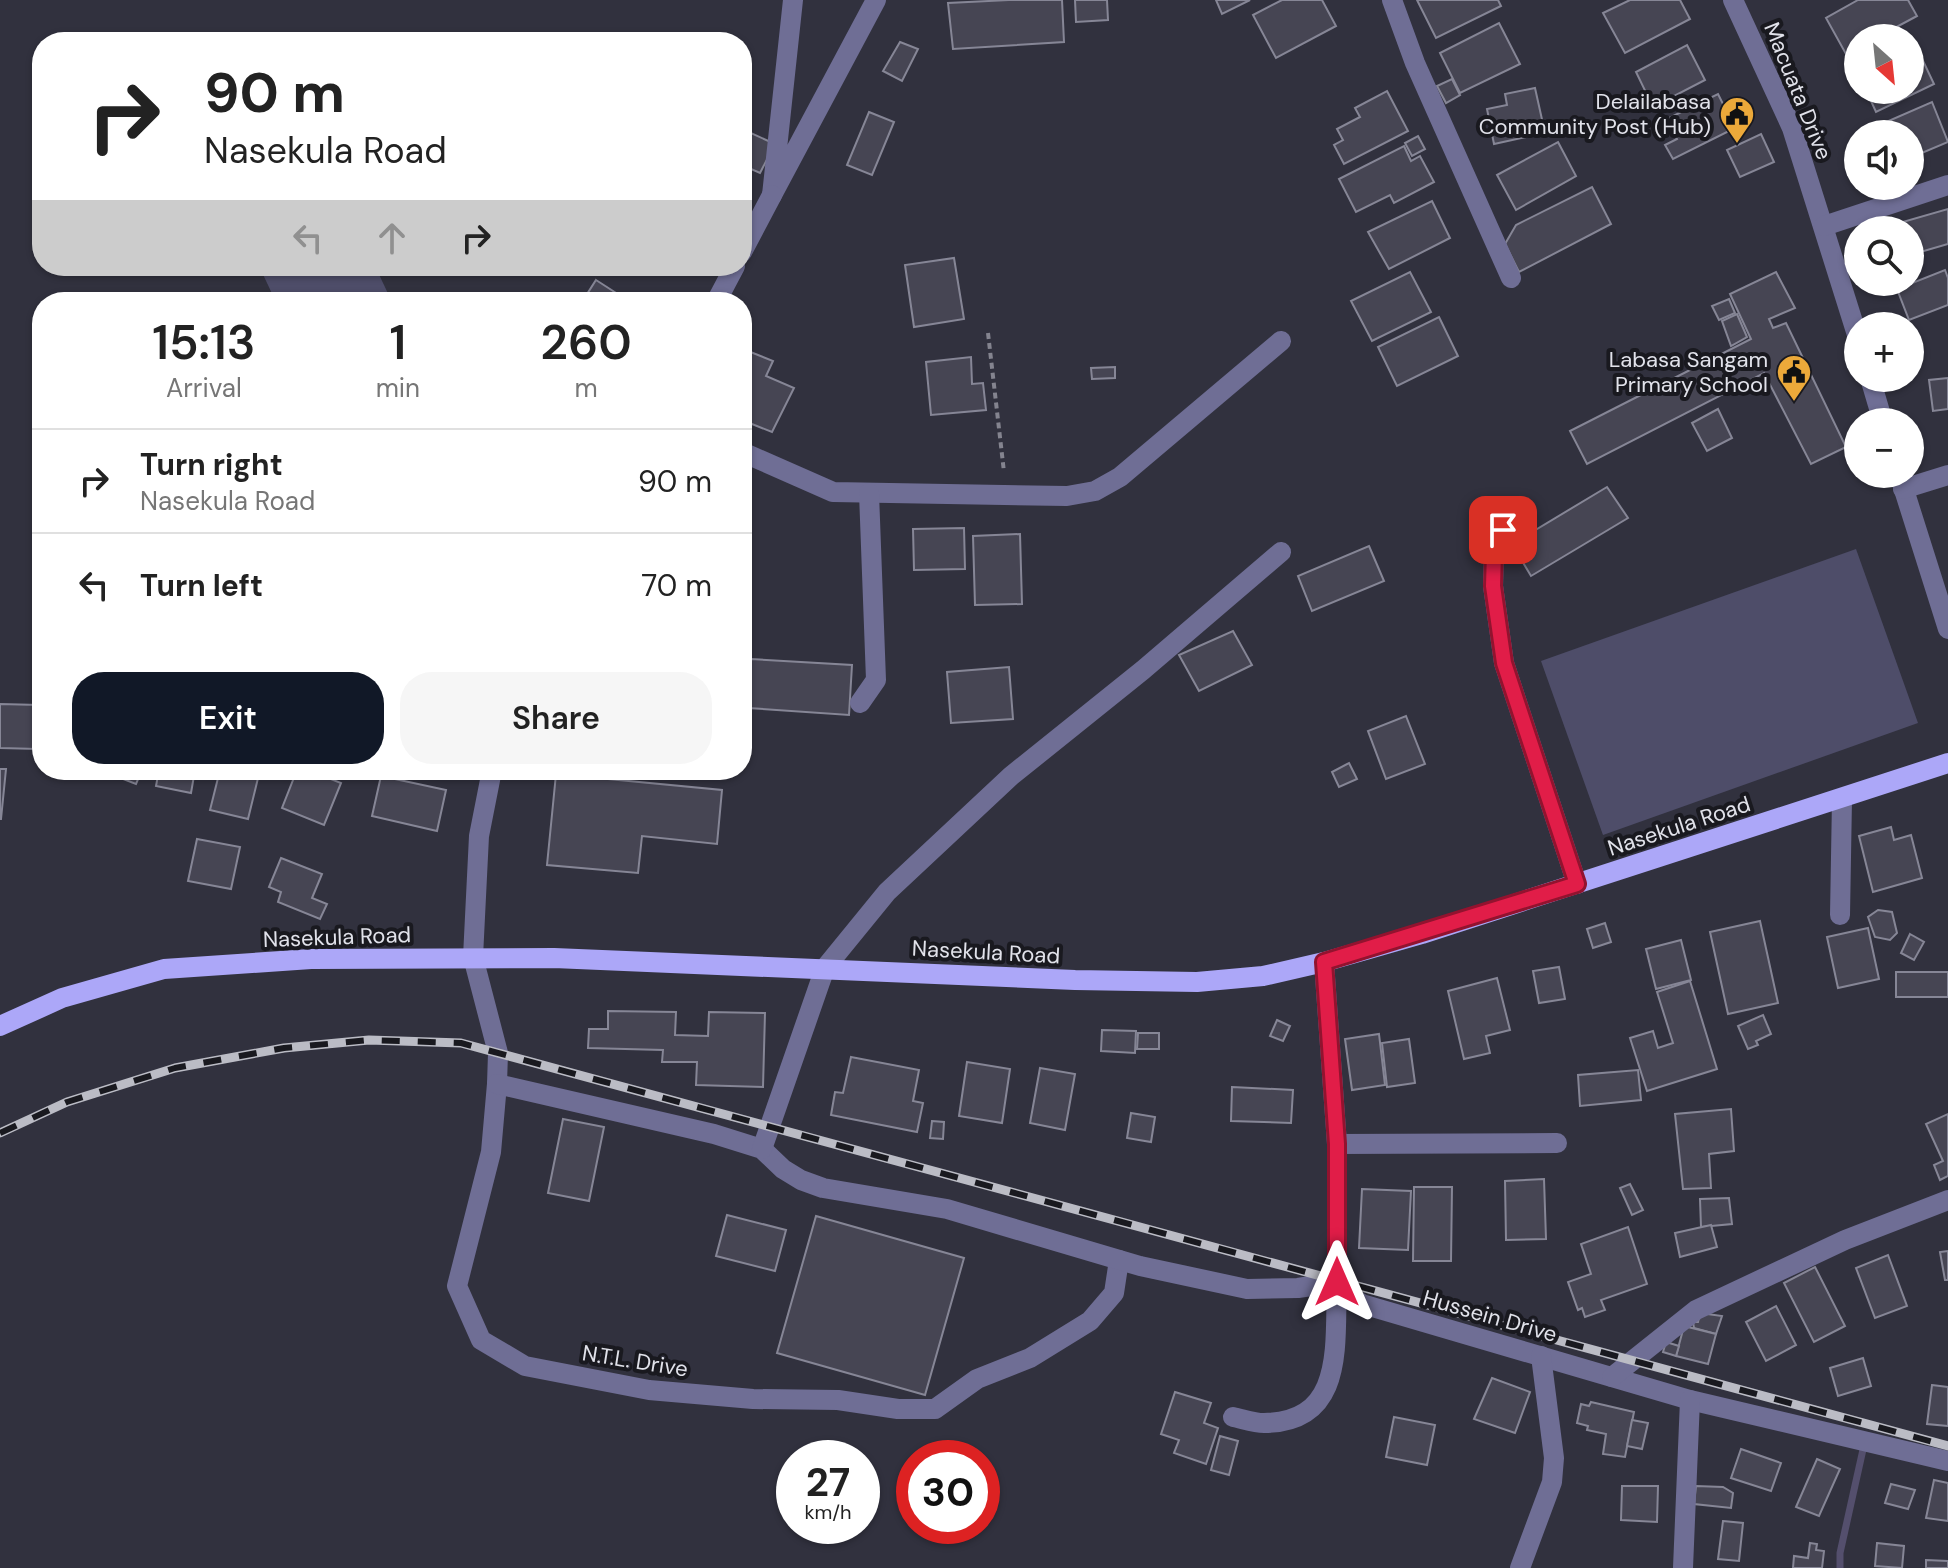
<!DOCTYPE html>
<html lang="en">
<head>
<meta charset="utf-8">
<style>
  body { margin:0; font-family:"DM Sans",sans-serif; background:#f6f6f6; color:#222; height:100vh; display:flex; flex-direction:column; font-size:30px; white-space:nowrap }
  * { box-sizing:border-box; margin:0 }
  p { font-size:26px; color:#767676 }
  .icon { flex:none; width:44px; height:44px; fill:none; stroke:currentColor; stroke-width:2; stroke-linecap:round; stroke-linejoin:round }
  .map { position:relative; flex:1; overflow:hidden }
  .details { position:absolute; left:32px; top:292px; width:720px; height:488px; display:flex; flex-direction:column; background:#fff; border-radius:32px; box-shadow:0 2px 6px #0004 }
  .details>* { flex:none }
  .guide { position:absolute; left:32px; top:32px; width:720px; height:244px; border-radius:32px; box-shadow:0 2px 6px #0004; background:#fff; color:#222; overflow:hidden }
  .needle { width:52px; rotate:153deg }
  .controls { position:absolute; left:1844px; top:24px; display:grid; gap:16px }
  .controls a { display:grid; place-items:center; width:80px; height:80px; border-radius:50%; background:#fff; box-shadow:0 2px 6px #0004; font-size:40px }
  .speed { position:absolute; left:776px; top:1440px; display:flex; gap:16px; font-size:40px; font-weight:700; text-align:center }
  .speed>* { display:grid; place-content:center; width:104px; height:104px; border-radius:50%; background:#fff; box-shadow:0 2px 6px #0004; line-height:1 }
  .speed small { font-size:20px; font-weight:400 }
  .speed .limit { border:12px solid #d22; background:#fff; color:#111 }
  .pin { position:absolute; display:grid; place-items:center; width:68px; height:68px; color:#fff; margin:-34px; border-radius:16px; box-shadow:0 4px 12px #0006 }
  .me { position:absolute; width:88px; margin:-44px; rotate:0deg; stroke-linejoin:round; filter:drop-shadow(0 0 6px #0008) }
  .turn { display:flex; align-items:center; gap:28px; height:168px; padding:0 40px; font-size:36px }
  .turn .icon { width:104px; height:104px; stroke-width:2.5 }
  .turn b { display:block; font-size:56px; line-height:68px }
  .lanes { display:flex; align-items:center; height:76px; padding:0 40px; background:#0003; justify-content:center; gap:40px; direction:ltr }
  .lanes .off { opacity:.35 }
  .eta { display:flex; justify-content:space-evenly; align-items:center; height:136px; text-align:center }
  .eta b { font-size:48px; font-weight:600; line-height:56px }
  .cta { display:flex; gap:16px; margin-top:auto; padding:16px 40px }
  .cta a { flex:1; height:92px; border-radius:32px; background:#111827; color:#fff; font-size:32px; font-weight:600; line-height:92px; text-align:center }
  .cta a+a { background:#f6f6f6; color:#222 }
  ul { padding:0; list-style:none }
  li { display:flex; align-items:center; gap:24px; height:104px; padding:0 40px; border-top:2px solid #e0e0e0 }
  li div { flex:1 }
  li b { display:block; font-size:30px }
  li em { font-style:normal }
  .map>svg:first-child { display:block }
</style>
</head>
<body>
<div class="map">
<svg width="1948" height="1568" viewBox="0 0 1948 1568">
  <rect width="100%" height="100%" fill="#31313e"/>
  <g fill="#4e4d69">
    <path d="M259 266H375L392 302H276Z"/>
    <path d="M1856 549 1918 723 1603 835 1541 661Z"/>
  </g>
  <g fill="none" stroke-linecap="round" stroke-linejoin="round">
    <path stroke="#544f6d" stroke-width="7" d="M1840 1568V1553L1864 1445"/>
  </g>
  <g fill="#464553" stroke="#868696" stroke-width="2">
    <path d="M1009 0H1062L1064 42 953 49 948 3Z"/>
    <path d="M1075 0H1107L1108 20 1076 22Z"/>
    <path d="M1216 0H1250L1222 14Z"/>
    <path d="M1282 0H1322L1336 26 1276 58 1253 15Z"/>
    <path d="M1417 0H1498L1501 6 1436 38Z"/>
    <path d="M1630 0H1680L1690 19 1625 53 1603 13Z"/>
    <path d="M1858 0H1908L1917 16 1876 38H1858V48L1846 54 1826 18Z"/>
    <path d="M1499 23 1520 64 1460 93 1440 53Z"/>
    <path d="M900 42 918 49 902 81 883 71Z"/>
    <path d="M1687 45 1705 80 1653 107 1636 72Z"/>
    <path d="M1916 46 1934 84 1876 112 1866 90H1910V48Z"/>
    <path d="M1452 79 1460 95 1446 103 1437 86Z"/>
    <path d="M1535 88 1545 133 1494 144 1487 109 1507 105 1505 94Z"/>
    <path d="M1387 91 1408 131 1344 164 1334 145 1343 140 1337 129 1360 117 1355 108Z"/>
    <path d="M1718 94 1735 128 1673 159 1665 145 1677 139 1667 119Z"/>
    <path d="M1932 102 1948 142 1910 158V134H1881L1877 126Z"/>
    <path d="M869 112 894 122 872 175 847 165Z"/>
    <path d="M742 129 775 144 760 173 742 165Z"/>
    <path d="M1761 134 1774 162 1740 177 1727 150Z"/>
    <path d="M1418 136 1425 149 1412 156 1405 143Z"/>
    <path d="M1558 142 1576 176 1516 210 1497 175Z"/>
    <path d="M1404 146 1411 161 1420 156 1434 182 1394 203 1390 195 1356 212 1339 179Z"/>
    <path d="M1592 187 1611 224 1519 272 1505 244 1516 225Z"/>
    <path d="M1432 201 1450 238 1389 269 1368 232Z"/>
    <path d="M1948 209V244L1910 255V230H1875Z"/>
    <path d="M954 258 964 319 914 327 905 265Z"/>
    <path d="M1945 270 1948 278V305L1909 320 1897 289Z"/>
    <path d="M1410 272 1431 312 1372 341 1351 301Z"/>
    <path d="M1776 272 1795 308 1769 319 1773 328 1786 323 1846 447 1811 464 1764 373 1587 464 1570 431 1751 339 1730 294Z"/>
    <path d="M596 280 630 302H582Z"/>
    <path d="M1729 299 1735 313 1719 320 1712 306Z"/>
    <path d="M1737 314 1747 337 1731 346 1722 321Z"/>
    <path d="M1439 317 1458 356 1397 386 1378 347Z"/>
    <path d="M748 351 773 361 766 376 794 388 772 432 742 420V365Z"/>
    <path d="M971 357 972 384 983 383 986 410 931 415 926 362Z"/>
    <path d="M1115 367V378L1092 379 1091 368Z"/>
    <path d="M1948 378V409L1933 411 1929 380Z"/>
    <path d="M1718 409 1732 438 1707 451 1692 423Z"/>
    <path d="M1607 487 1628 518 1531 576 1512 544Z"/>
    <path d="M964 528 965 569 914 570 913 529Z"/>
    <path d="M1020 534 1022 604 975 605 973 536Z"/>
    <path d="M1369 546 1384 581 1312 611 1298 576Z"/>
    <path d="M1233 631 1252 665 1199 691 1179 655Z"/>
    <path d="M751 659 852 665 849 715 748 708Z"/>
    <path d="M1009 667 1013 719 951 723 947 672Z"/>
    <path d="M0 704 39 705 38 749 0 748Z"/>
    <path d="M1406 716 1425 764 1386 779 1368 731Z"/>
    <path d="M1349 763 1357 779 1339 787 1332 772Z"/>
    <path d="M0 769H6L1 819H0Z"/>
    <path d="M100 770H142L136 784Z"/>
    <path d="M159 770H195L191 793 156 786Z"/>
    <path d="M220 770H260L248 819 210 810Z"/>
    <path d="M297 770H308L341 783 324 825 282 808Z"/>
    <path d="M556 774 722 790 717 844 642 836 638 873 547 865Z"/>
    <path d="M381 776 446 790 437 831 372 816Z"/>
    <path d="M1891 827 1894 840 1911 835 1922 878 1873 892 1859 836Z"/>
    <path d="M197 839 240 847 231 889 188 881Z"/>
    <path d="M281 858 322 874 312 898 327 904 320 919 278 902 281 892 269 887Z"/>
    <path d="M1878 910 1892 912 1897 933 1890 940 1875 937 1868 917Z"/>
    <path d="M1760 921 1778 1003 1728 1014 1710 932Z"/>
    <path d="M1605 923 1611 942 1593 948 1587 929Z"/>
    <path d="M1868 928 1879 979 1838 988 1827 937Z"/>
    <path d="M1910 934 1924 942 1914 960 1901 953Z"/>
    <path d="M1681 940 1691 980 1656 989 1646 949Z"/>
    <path d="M1559 967 1565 999 1539 1003 1533 971Z"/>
    <rect x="1896" y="972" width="52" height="25"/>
    <path d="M1497 978 1510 1030 1486 1036 1490 1053 1464 1059 1448 991Z"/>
    <path d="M1690 981 1717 1069 1647 1091 1630 1038 1653 1031 1658 1048 1673 1043 1657 992Z"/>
    <path d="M608 1011 676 1012 675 1035 708 1036 709 1012 765 1013 763 1087 696 1085 697 1062H662L663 1050 588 1048 589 1029H608Z"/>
    <path d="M1763 1015 1771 1034 1756 1041 1758 1045 1748 1049 1738 1026Z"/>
    <path d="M1277 1020 1290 1026 1283 1041 1270 1036Z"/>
    <path d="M1102 1030 1136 1031 1135 1053 1101 1051Z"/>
    <path d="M1138 1033H1159V1049H1137Z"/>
    <path d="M1379 1034 1385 1085 1352 1090 1345 1039Z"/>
    <path d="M1409 1039 1415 1083 1387 1087 1382 1043Z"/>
    <path d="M851 1057 919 1070 913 1101 923 1103 917 1132 831 1115 835 1092 843 1093Z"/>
    <path d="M967 1062 1010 1069 1002 1123 959 1116Z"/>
    <path d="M1040 1068 1075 1074 1065 1130 1030 1123Z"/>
    <path d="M1638 1070 1641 1100 1580 1106 1578 1075Z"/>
    <path d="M1232 1087 1293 1090 1291 1123 1231 1121Z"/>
    <path d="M1731 1109 1734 1151 1709 1154 1711 1188 1683 1189 1675 1114Z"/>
    <path d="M1131 1113 1155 1117 1151 1142 1127 1138Z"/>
    <path d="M1948 1114V1176L1940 1180 1934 1165 1943 1161 1926 1124Z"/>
    <path d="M563 1119 604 1127 589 1201 548 1193Z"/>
    <path d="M932 1121 944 1122 943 1139 930 1138Z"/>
    <path d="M1544 1179 1546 1239 1506 1240 1505 1181Z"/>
    <path d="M1630 1184 1643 1210 1632 1215 1620 1188Z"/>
    <path d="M1414 1187H1452L1451 1261H1413Z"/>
    <path d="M1362 1189 1411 1191 1408 1250 1359 1248Z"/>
    <path d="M1729 1198 1732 1224 1701 1227 1700 1199Z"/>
    <path d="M727 1215 786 1230 775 1271 716 1256Z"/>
    <path d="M816 1216 964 1258 925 1395 777 1353Z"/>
    <path d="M1711 1225 1717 1247 1680 1257 1675 1233Z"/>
    <path d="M1628 1227 1647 1284 1601 1300 1605 1310 1585 1317 1582 1308 1578 1310 1568 1282 1591 1274 1581 1244Z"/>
    <path d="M1948 1251V1280H1945L1940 1252Z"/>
    <path d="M1888 1255 1907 1306 1875 1318 1856 1268Z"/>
    <path d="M1815 1267 1845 1326 1814 1342 1784 1283Z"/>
    <path d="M1776 1306 1796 1345 1766 1361 1746 1322Z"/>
    <path d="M1700 1313 1722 1316 1716 1334 1694 1328 1693 1322H1698Z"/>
    <path d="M1684 1326 1716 1334 1708 1364 1676 1356Z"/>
    <path d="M1666 1342 1679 1346 1676 1356 1663 1352Z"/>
    <path d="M1863 1358 1871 1386 1838 1396 1830 1368Z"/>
    <path d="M1492 1378 1530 1392 1515 1433 1474 1419Z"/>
    <path d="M1932 1385 1948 1387V1426L1927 1424Z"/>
    <path d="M1175 1392 1211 1403 1204 1423 1218 1428 1206 1464 1174 1453 1179 1440 1161 1434Z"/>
    <path d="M1591 1402 1634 1412 1625 1457 1603 1454 1606 1434 1587 1430 1588 1426 1577 1423 1581 1404 1589 1406Z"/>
    <path d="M1394 1417 1435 1425 1427 1465 1386 1457Z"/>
    <path d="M1632 1420 1648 1423 1642 1449 1627 1446Z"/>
    <path d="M1220 1436 1238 1441 1229 1475 1211 1470Z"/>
    <path d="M1741 1449 1781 1463 1771 1491 1731 1478Z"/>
    <path d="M1817 1459 1840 1469 1819 1516 1796 1507Z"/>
    <path d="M1934 1480 1948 1483V1521L1926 1518Z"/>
    <path d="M1891 1484 1915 1490 1908 1509 1885 1503Z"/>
    <path d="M1622 1486H1658L1657 1522 1621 1520Z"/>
    <path d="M1696 1486 1723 1487 1733 1493 1731 1508 1694 1504Z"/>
    <path d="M1723 1521 1743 1523 1739 1561 1718 1559Z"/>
    <path d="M1810 1543 1817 1544 1816 1550 1824 1551 1822 1568H1793L1794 1556 1808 1558Z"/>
    <path d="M1877 1543 1904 1546 1902 1568 1875 1566Z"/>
    <path d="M1926 1560 1948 1561V1568H1926Z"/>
  </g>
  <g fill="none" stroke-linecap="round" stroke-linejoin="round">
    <path stroke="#84848f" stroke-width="4" stroke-dasharray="6 4" stroke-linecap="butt" d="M988 333 1004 472"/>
    <g stroke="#6f6e95" stroke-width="20">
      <path d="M793 0 772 195 876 0"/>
      <path d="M1392 0 1415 63 1511 278"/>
      <path d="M1733 0 1792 128 1858 338"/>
      <path d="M1824 226 1948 185"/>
      <path d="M742 252 772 195"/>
      <path d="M716 302 735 266"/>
      <path d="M1870 378 1883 422"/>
      <path d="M742 452 833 492 1067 496 1095 491 1120 477 1281 341"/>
      <path d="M1899 474 1948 629"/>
      <path d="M1903 489 1948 475"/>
      <path d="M1512 509 1494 552 1493 586 1504 663 1577 884"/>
      <path d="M860 703 876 680 869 493"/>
      <path d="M492 770 479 836 473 957 498 1053 497 1084 491 1152 457 1286 481 1340 525 1366 649 1390 753 1399 838 1400 898 1409H935L977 1379 1030 1358 1090 1321 1114 1293 1119 1260"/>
      <path d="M1840 915 1842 799"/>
      <path d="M1324 962 1337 1144V1282L1343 1292 1362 1304 1690 1400 1948 1461"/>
      <path d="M497 1084 714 1134 762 1149 783 1169 801 1180 823 1188 947 1209 1140 1266 1247 1289 1298 1288 1337 1282C1334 1342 1347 1422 1264 1423 1254 1423 1243 1419 1233 1417"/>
      <path d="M1337 1144 1557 1143"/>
      <path d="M762 1149 825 968 887 892 1011 776 1143 670 1281 552"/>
      <path d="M1612 1377 1696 1310 1845 1240 1948 1200"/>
      <path d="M1520 1568 1552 1482 1554 1458 1541 1356"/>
      <path d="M1683 1568 1690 1400"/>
    </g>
    <path stroke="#aca7f8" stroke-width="20" d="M0 1026 62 998 164 969 311 959 554 958 1075 980 1197 982 1263 976 1324 962 1422 934 1948 763"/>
    <g stroke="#bbbcc5" stroke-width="9">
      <path id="rail" d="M0 1133 67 1102 175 1068 284 1048 369 1040 461 1043 1948 1446"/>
    </g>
    <use href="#rail" stroke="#19191f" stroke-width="6" stroke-dasharray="18" stroke-linecap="butt"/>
  </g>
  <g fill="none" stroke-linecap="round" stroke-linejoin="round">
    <g stroke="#92132f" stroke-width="20">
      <path id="route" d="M1337 1282V1144L1324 962 1577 884 1504 663 1493 586 1494 552 1503 530"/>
    </g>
    <use href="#route" stroke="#e11d48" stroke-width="14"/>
  </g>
  <defs>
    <g id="civic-pin" transform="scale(1.8)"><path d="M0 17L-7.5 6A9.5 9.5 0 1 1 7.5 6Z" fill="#eca93a" stroke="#19191f"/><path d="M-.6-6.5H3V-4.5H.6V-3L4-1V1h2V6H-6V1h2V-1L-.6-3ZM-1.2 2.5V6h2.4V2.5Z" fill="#111"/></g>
  </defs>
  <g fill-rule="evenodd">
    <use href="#civic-pin" x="1737" y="114"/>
    <use href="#civic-pin" x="1794" y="372"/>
  </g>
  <g text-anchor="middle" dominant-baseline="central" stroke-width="8" stroke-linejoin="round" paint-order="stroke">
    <g font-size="22" fill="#e1e2ea" stroke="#19191f">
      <text transform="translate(1798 91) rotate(68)">Macuata Drive</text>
      <text transform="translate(1679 826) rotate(-18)">Nasekula Road</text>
      <text transform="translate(337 937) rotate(-2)">Nasekula Road</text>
      <text transform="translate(986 952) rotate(3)">Nasekula Road</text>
      <text transform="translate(1490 1316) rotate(16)">Hussein Drive</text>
      <text transform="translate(635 1361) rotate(9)">N.T.L. Drive</text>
    </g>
    <g font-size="22" fill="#e1e2ea" stroke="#19191f" text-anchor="end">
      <text x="1711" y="101">Delailabasa<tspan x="1711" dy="25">Community Post (Hub)</tspan></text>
      <text x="1768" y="359">Labasa Sangam<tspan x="1768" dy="25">Primary School</tspan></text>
    </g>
  </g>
</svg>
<div class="controls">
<a><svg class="needle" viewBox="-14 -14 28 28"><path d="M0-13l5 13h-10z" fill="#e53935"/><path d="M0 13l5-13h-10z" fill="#767676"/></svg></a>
<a><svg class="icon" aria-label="sound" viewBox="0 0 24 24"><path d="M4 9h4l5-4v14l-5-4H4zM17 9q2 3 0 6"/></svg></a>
<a><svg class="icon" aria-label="search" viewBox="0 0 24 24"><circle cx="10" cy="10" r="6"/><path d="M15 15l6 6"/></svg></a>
<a>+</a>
<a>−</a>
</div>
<div class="speed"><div>27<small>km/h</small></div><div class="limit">30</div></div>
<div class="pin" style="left:1503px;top:530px;background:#d93025"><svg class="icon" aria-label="arrive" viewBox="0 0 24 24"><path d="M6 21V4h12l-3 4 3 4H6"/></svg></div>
<svg class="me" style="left:1337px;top:1282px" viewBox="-20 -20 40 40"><path d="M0-17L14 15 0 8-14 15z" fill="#e11d48" stroke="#fff" stroke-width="4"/></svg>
<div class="guide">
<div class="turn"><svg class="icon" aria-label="right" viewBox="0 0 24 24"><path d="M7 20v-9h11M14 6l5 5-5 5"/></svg><div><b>90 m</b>Nasekula Road</div></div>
<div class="lanes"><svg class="icon off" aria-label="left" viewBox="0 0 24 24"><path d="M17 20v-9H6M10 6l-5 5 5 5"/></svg><svg class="icon off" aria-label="ahead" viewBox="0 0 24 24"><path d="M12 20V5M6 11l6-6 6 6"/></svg><svg class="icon" aria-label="right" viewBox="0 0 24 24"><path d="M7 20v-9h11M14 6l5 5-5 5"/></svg></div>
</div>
<section class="details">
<div class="eta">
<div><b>15:13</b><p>Arrival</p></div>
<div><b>1</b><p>min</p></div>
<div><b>260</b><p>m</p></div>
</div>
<ul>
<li><svg class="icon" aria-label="right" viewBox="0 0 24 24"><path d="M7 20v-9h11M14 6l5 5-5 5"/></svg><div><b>Turn right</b><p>Nasekula Road</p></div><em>90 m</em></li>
<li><svg class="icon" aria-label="left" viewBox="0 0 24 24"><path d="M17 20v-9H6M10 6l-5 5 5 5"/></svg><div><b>Turn left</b></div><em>70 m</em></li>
</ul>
<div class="cta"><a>Exit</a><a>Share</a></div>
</section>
</div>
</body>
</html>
